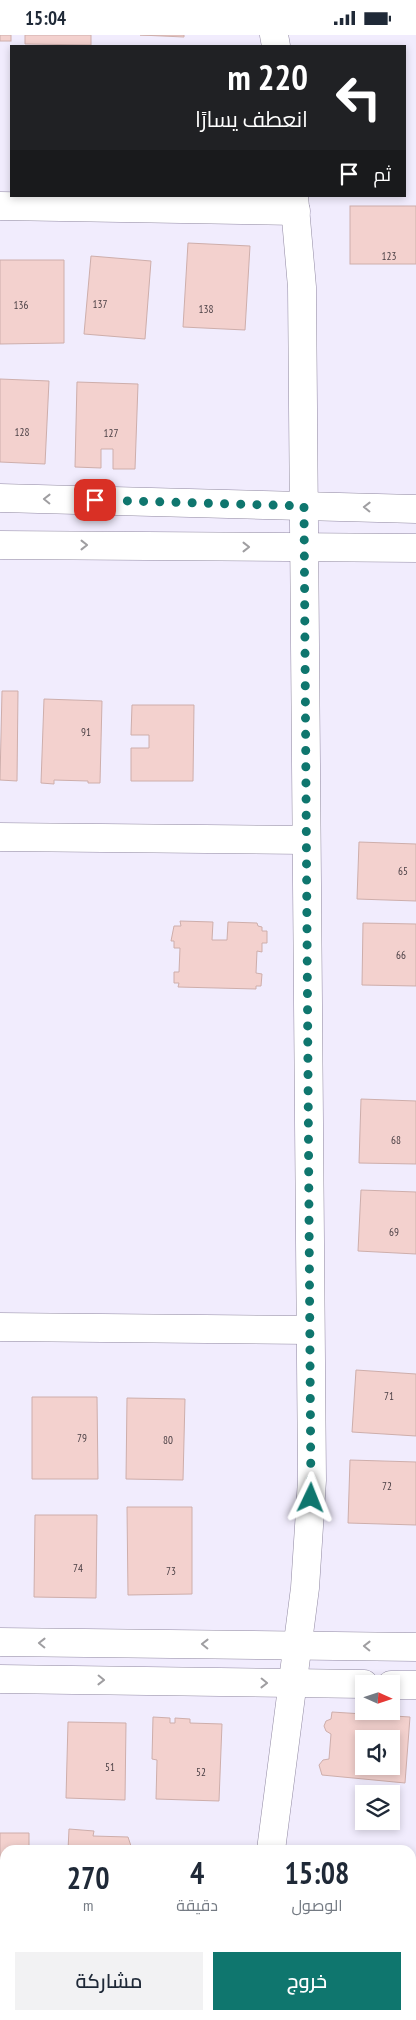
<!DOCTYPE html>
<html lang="ar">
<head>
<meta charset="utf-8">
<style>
  body { margin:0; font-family:"PT Sans Narrow",Cairo,sans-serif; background:#f2f2f3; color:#1f2937; direction:rtl; height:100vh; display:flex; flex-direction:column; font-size:19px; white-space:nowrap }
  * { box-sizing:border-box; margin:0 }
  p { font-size:16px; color:#747a83 }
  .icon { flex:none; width:28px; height:28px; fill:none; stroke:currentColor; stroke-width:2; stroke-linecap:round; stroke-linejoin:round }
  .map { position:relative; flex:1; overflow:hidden; direction:ltr }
  .side { position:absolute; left:0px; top:1810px; width:416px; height:175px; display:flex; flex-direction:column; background:#fff; border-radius:15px 15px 0 0; box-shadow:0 2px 8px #0003; direction:rtl }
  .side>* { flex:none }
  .banner { position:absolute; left:10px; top:10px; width:396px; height:152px; border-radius:0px; box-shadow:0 2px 8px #0003; direction:rtl; background:#202124; color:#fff; overflow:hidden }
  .needle { width:32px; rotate:93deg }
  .fabs { position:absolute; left:355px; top:1640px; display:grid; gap:10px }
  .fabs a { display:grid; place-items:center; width:45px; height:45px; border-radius:0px; background:#fff; box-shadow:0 2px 8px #0003; font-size:25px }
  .pin { position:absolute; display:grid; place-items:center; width:42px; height:42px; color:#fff; margin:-21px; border-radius:10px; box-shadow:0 2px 8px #0006 }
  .me { position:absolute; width:55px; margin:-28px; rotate:2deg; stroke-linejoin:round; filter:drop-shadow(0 0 4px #0008) }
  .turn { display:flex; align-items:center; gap:18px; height:105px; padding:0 15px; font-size:22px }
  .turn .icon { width:65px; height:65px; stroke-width:2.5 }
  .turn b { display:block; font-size:35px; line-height:42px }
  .then { display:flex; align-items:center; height:48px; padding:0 15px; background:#0003; gap:10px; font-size:19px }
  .eta { display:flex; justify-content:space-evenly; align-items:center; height:85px; text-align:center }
  .eta b { font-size:30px; font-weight:600; line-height:35px }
  .button { display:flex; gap:10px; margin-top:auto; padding:10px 15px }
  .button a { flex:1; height:58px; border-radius:0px; background:#0f766e; color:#fff; font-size:20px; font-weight:600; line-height:58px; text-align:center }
  .button a+a { background:#f2f2f3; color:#1f2937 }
  .status { display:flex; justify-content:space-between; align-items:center; height:35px; padding:0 25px; background:#fff; direction:ltr }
  .status svg { height:14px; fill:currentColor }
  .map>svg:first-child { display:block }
</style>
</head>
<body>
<div class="status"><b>15:04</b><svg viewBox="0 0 49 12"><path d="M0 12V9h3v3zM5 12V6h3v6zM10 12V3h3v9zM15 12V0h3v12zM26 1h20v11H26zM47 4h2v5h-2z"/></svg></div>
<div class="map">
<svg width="416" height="1985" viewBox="0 0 416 1985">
  <rect width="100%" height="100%" fill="#f1ecfd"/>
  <g fill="#f3d1ce" stroke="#ceaeab" fill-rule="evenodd">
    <rect x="0" y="0" width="11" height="6"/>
    <path d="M25 0H91V10L25 9Z"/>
    <path d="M140 0H184V2Z"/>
    <rect x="350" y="171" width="66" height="58"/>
    <path d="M188 208 250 211 245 295 183 292Z"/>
    <path d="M91 221 151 226 145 304 84 299Z"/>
    <path d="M0 225H64V308L0 309Z"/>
    <path d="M0 344 49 346 45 429 0 427Z"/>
    <path d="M77 347 138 349 135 434H113V414H101V433L75 432Z"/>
    <path d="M2 656H18L17 746 0 745Z"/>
    <path d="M44 664 102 666 100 748H88V746L54 745V749L41 748Z"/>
    <path d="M132 670H194L193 746H131V713H149V700H131Z"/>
    <path d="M359 807 416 809V866L357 864Z"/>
    <path d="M180 886 213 887 212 905H227L228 887 257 888 258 891 262 892V896H267V908H262V917L257 916 256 938 262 939 261 951H256V954L178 952 179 948H174V937H179L180 913H174V906H171L174 891H181Z"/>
    <path d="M363 888 416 889V951L362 950Z"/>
    <path d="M361 1064 416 1066V1129L359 1128Z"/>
    <path d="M361 1155 416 1157V1219L358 1216Z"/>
    <path d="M356 1335 416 1339V1401L352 1397Z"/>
    <path d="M32 1362H97L98 1444H32Z"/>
    <path d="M127 1363 185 1364 183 1445 126 1444Z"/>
    <path d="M350 1425 416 1427V1490L348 1488Z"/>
    <path d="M127 1472H192V1559L128 1560Z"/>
    <path d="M35 1480H97L96 1563 34 1562Z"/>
    <path d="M332 1677 410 1682 405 1748 322 1740 319 1730 323 1725 329 1724 331 1699 326 1696 324 1691 326 1686 331 1684ZM364 1704H391V1731H364Z"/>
    <path d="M153 1682 170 1683V1688H175V1683L190 1684V1688L222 1689 219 1766 156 1764 157 1725 152 1724Z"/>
    <path d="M68 1687 126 1688 125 1765 66 1763Z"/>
    <path d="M69 1794 94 1796 93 1801 128 1802 131 1811 129 1815H68Z"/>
    <path d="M0 1798H29V1815H5V1880H0Z"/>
    <path d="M416 1959V1985H413Z"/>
    <path d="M288 1980H376V1985H287Z"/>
  </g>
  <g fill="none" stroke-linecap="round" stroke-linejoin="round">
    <g stroke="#9088a1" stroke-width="29">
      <g id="minor">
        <path d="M274 0 276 11"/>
        <path d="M0 171 296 176"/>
        <path d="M0 463 416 474"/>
        <path d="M0 510 416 513"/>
        <path d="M0 802 306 805"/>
        <path d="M0 1292 310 1295"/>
        <path d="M0 1607 416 1612"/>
        <path d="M0 1644 364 1649"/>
        <path d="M391 1650H416"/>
        <path d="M271 1815 305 1553 312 1445 302 252 294 161"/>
        <path d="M0 1936H5"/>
        <path d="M247 1985 248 1980"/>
      </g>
    </g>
    <use href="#minor" stroke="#fff" stroke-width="28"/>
  </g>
  <defs><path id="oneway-chevron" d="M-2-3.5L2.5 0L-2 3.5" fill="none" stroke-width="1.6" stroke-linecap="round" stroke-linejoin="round" transform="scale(1.25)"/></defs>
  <g stroke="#9f9ea1">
    <use href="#oneway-chevron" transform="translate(47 464) rotate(-179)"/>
    <use href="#oneway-chevron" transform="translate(367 472) rotate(-179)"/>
    <use href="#oneway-chevron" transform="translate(84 510)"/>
    <use href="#oneway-chevron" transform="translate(246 512)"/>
    <use href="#oneway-chevron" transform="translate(42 1608) rotate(-179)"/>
    <use href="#oneway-chevron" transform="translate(205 1609) rotate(-179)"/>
    <use href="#oneway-chevron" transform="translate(367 1611) rotate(-179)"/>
    <use href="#oneway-chevron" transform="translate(101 1645) rotate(1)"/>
    <use href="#oneway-chevron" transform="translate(264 1648) rotate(1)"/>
  </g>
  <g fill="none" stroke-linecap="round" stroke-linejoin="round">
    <path stroke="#0f766e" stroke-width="9" stroke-dasharray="0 16.2" d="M95 465 304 471 311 1463"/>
  </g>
  <g text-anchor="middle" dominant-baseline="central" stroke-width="5" stroke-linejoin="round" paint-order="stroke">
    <g font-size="11" fill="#483e43">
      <text x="389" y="221">123</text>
      <text x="100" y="269">137</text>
      <text x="21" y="270">136</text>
      <text x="206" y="274">138</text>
      <text x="22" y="397">128</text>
      <text x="111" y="398">127</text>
      <text x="86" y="697">91</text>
      <text x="403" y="836">65</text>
      <text x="401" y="920">66</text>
      <text x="396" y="1105">68</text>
      <text x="394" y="1197">69</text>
      <text x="389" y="1361">71</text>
      <text x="82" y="1403">79</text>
      <text x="168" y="1405">80</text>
      <text x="387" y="1451">72</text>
      <text x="78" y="1533">74</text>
      <text x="171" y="1536">73</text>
      <text x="110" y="1732">51</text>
      <text x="201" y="1737">52</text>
    </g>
  </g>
</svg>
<div class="fabs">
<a><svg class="needle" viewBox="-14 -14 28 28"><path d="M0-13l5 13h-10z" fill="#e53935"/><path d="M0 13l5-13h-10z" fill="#747a83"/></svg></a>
<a><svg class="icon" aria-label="sound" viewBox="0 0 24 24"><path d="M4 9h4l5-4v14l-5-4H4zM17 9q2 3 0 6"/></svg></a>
<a><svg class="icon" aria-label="layers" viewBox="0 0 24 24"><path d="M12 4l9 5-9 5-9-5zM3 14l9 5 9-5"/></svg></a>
</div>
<div class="pin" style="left:95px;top:465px;background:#d93025"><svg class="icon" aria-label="arrive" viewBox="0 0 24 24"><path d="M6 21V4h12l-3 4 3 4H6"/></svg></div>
<svg class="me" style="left:311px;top:1463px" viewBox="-20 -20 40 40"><path d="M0-17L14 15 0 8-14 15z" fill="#0f766e" stroke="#fff" stroke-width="4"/></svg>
<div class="banner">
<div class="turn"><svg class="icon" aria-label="left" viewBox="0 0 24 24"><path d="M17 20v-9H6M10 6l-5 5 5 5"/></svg><div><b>220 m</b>انعطف يسارًا</div></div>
<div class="then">ثم<svg class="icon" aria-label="arrive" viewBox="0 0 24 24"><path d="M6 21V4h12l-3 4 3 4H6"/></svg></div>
</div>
<section class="side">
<div class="eta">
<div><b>15:08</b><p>الوصول</p></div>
<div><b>4</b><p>دقيقة</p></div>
<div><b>270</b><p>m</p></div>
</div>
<div class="button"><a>خروج</a><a>مشاركة</a></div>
</section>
</div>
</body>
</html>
